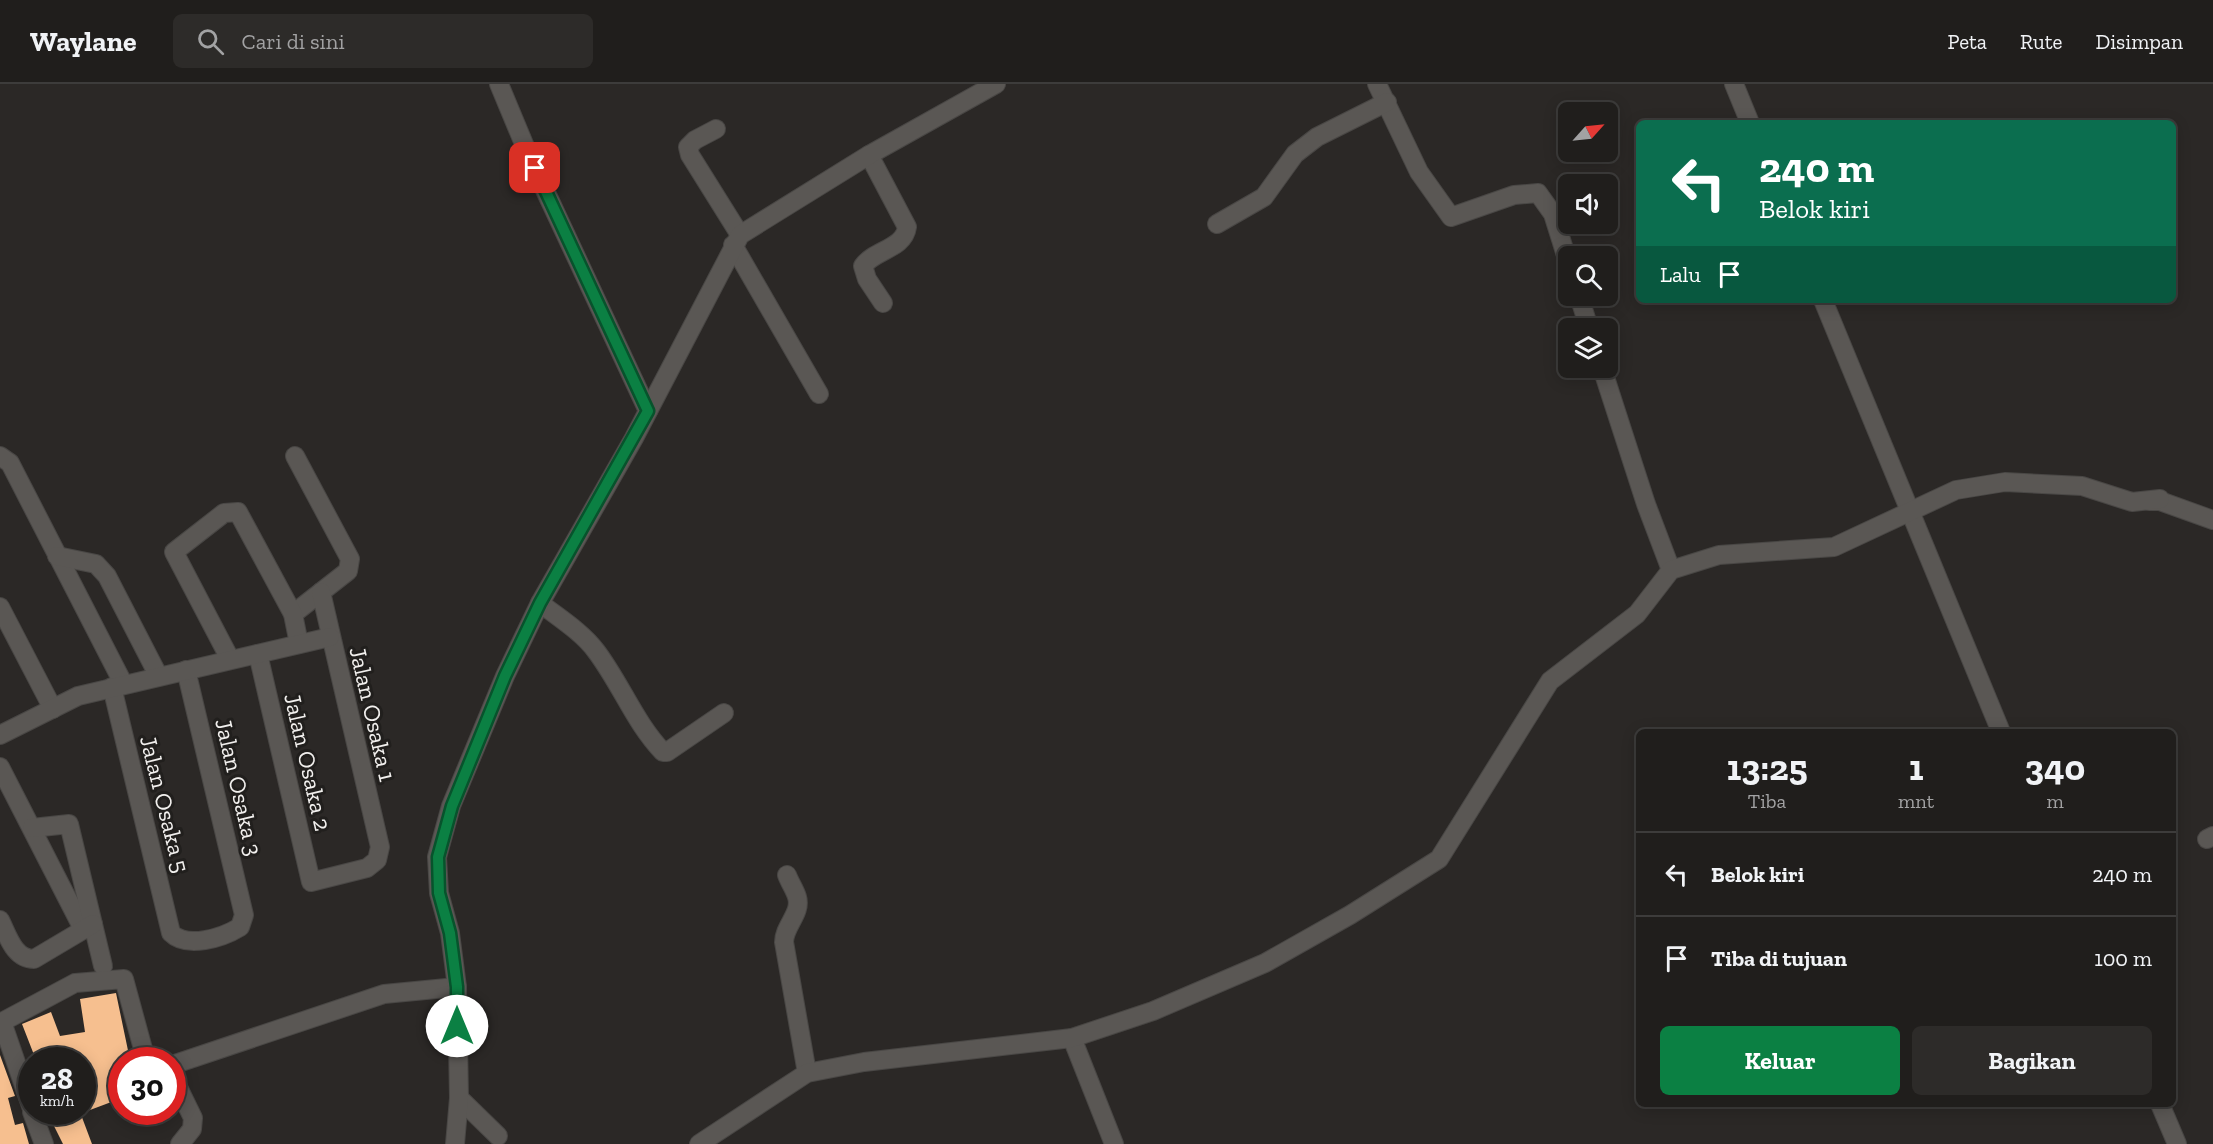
<!DOCTYPE html>
<html lang="id">
<head>
<meta charset="utf-8">
<style>
  body { margin:0; font-family:"Zilla Slab",serif; background:#2d2b29; color:#f1f3f6; height:100vh; display:flex; flex-direction:column; font-size:22px; white-space:nowrap }
  * { box-sizing:border-box; margin:0 }
  p { font-size:20px; color:#a2a2a3 }
  .icon { flex:none; width:33px; height:33px; fill:none; stroke:currentColor; stroke-width:2; stroke-linecap:round; stroke-linejoin:round }
  .map { position:relative; flex:1; overflow:hidden }
  .panel { position:absolute; left:1636px; top:645px; width:540px; height:378px; display:flex; flex-direction:column; background:#201e1c; border-radius:9px; box-shadow:0 3px 15px #0003,0 0 0 2px #3d3c3b }
  .panel>* { flex:none }
  .banner { position:absolute; left:1636px; top:36px; width:540px; height:183px; border-radius:9px; box-shadow:0 3px 15px #0003,0 0 0 2px #3d3c3b; background:#0b6e4f; color:#fff; overflow:hidden }
  .needle { width:39px; rotate:63deg }
  .tools { position:absolute; left:1558px; top:18px; display:grid; gap:12px }
  .tools a { display:grid; place-items:center; width:60px; height:60px; border-radius:9px; background:#201e1c; box-shadow:0 3px 15px #0003,0 0 0 2px #3d3c3b; font-size:30px }
  .speed { position:absolute; left:18px; top:963px; display:flex; gap:12px; font-size:30px; font-weight:700; text-align:center }
  .speed>* { display:grid; place-content:center; width:78px; height:78px; border-radius:50%; background:#201e1c; box-shadow:0 3px 15px #0003,0 0 0 2px #3d3c3b; line-height:1 }
  .speed small { font-size:15px; font-weight:400 }
  .speed .limit { border:9px solid #d22; background:#fff; color:#111 }
  .pin { position:absolute; display:grid; place-items:center; width:51px; height:51px; color:#fff; margin:-26px; border-radius:12px; box-shadow:0 3px 9px #0006 }
  .me { position:absolute; width:66px; margin:-33px; rotate:0deg; stroke-linejoin:round; filter:drop-shadow(0 0 4px #0008) }
  .turn { display:flex; align-items:center; gap:21px; height:126px; padding:0 24px; font-size:27px }
  .turn .icon { width:78px; height:78px; stroke-width:2.5 }
  .turn b { display:block; font-size:42px; line-height:51px }
  .then { display:flex; align-items:center; height:57px; padding:0 24px; background:#0003; gap:12px; font-size:22px }
  .eta { display:flex; justify-content:space-evenly; align-items:center; height:102px; text-align:center }
  .eta b { font-size:36px; font-weight:800; line-height:42px }
  .cta { display:flex; gap:12px; margin-top:auto; padding:12px 24px }
  .cta a { flex:1; height:69px; border-radius:9px; background:#0b8043; color:#fff; font-size:24px; font-weight:800; line-height:69px; text-align:center }
  .cta a+a { background:#2d2b29; color:#f1f3f6 }
  ul { padding:0; list-style:none }
  li { display:flex; align-items:center; gap:18px; height:84px; padding:0 24px; border-top:2px solid #3d3c3b }
  li div { flex:1 }
  li b { display:block; font-size:22px }
  li em { font-style:normal }
  header { display:flex; align-items:center; gap:36px; box-sizing:border-box; height:84px; padding:0 30px; background:#201e1c; border-bottom:2px solid #3d3c3b }
  header strong { font-size:28px }
  nav { display:flex; gap:33px; margin-inline-start:auto; font-size:21px }
  .search { width:420px; height:54px; background:#2d2b29; display:flex; align-items:center; gap:15px; box-sizing:border-box; padding:0 21px; border-radius:9px; color:#a2a2a3; font-size:22px }
  .map>svg:first-child { display:block }
</style>
</head>
<body>
<header>
<strong>Waylane</strong>
<div class="search"><svg class="icon" aria-label="search" viewBox="0 0 24 24"><circle cx="10" cy="10" r="6"/><path d="M15 15l6 6"/></svg>Cari di sini</div>
<nav><a>Peta</a><a>Rute</a><a>Disimpan</a></nav>
</header>
<div class="map">
<svg width="2213" height="1060" viewBox="0 0 2213 1060">
  <rect width="100%" height="100%" fill="#2b2826"/>
  <g fill="#f6bf8f">
    <path d="M116 909 130 976H122V1014L82 1029V976H36L22 940 51 928 60 952 85 948 80 915Z"/>
    <path d="M0 971 15 1012 8 1014 15 1041 23 1039 29 1060H0Z"/>
    <path d="M47 1028H80L92 1060H63Z"/>
  </g>
  <g fill="none" stroke-linecap="round" stroke-linejoin="round">
    <g stroke="#494745" stroke-width="20">
      <g id="minor">
        <path d="M499 0 529 72 648 327"/>
        <path d="M1377 0 1419 88 1451 133 1514 111 1538 109 1553 130 1569 181"/>
        <path d="M1734 0 1750 39"/>
        <path d="M716 45 695 56 688 63 690 71 740 151"/>
        <path d="M869 71 907 143C904 165 874 166 863 182L867 195 883 219"/>
        <path d="M1217 140 1264 113 1295 70 1317 53 1387 18"/>
        <path d="M733 161 819 310"/>
        <path d="M1579 212 1589 244"/>
        <path d="M1823 216 2001 648"/>
        <path d="M1602 284 1646 420 1671 486"/>
        <path d="M0 372 10 379 123 599"/>
        <path d="M2149 417H2160L2213 436"/>
        <path d="M57 472 96 480 107 492 158 591"/>
        <path d="M540 519C559 534 582 548 596 567 621 600 635 639 663 668H667L724 629"/>
        <path d="M0 523 53 625"/>
        <path d="M293 530 348 487 350 475 295 372"/>
        <path d="M258 570 311 798 367 784 377 776 380 763 321 508"/>
        <path d="M230 575 174 468 224 429 238 428 293 530 299 560"/>
        <path d="M112 603 171 849C187 865 222 854 240 843L244 831 186 586"/>
        <path d="M0 651 78 612 330 553"/>
        <path d="M0 683 83 845"/>
        <path d="M32 744 69 740 103 882"/>
        <path d="M2207 755 2213 752"/>
        <path d="M787 791C790 799 795 806 797 813 802 829 784 842 784 858L807 989"/>
        <path d="M0 836C8 852 14 875 34 875L93 840"/>
        <path d="M1072 954 1114 1060"/>
        <path d="M172 981 384 910 457 903"/>
        <path d="M172 991 193 1034 192 1045 180 1060"/>
        <path d="M459 1014 498 1052"/>
        <path d="M2160 1020 2177 1060"/>
        <path d="M32 1025 2 938 75 899 124 895 146 976"/>
        <path d="M32 1028 44 1060"/>
        <path d="M455 1060 459 1014 457 903 450 849 439 809 437 773 451 722 505 592 540 519 634 354 740 151 869 71 996 0"/>
        <path d="M699 1060 807 989 864 978 1072 954 1153 927 1265 879 1350 831 1439 775 1550 597 1637 530 1671 486 1719 471 1834 463 1956 406 2005 398 2082 402 2132 418 2160 415"/>
      </g>
    </g>
    <use href="#minor" stroke="#5a5754" stroke-width="18"/>
  </g>
  <g fill="none" stroke-linecap="round" stroke-linejoin="round">
    <g stroke="#07532c" stroke-width="15">
      <path id="route" d="M457 942V903L450 849 439 809 438 773 452 722 505 592 540 519 648 327 535 84"/>
    </g>
    <use href="#route" stroke="#0b8043" stroke-width="10"/>
  </g>
  <g text-anchor="middle" dominant-baseline="central" stroke-width="6" stroke-linejoin="round" paint-order="stroke">
    <g font-size="24" fill="#f2f0ee" stroke="#211f1d">
      <text transform="translate(373 630) rotate(77)">Jalan Osaka 1</text>
      <text transform="translate(308 678) rotate(77)">Jalan Osaka 2</text>
      <text transform="translate(239 703) rotate(77)">Jalan Osaka 3</text>
      <text transform="translate(165 720) rotate(76)">Jalan Osaka 5</text>
    </g>
  </g>
</svg>
<div class="tools">
<a><svg class="needle" viewBox="-14 -14 28 28"><path d="M0-13l5 13h-10z" fill="#e53935"/><path d="M0 13l5-13h-10z" fill="#a2a2a3"/></svg></a>
<a><svg class="icon" aria-label="sound" viewBox="0 0 24 24"><path d="M4 9h4l5-4v14l-5-4H4zM17 9q2 3 0 6"/></svg></a>
<a><svg class="icon" aria-label="search" viewBox="0 0 24 24"><circle cx="10" cy="10" r="6"/><path d="M15 15l6 6"/></svg></a>
<a><svg class="icon" aria-label="layers" viewBox="0 0 24 24"><path d="M12 4l9 5-9 5-9-5zM3 14l9 5 9-5"/></svg></a>
</div>
<div class="speed"><div>28<small>km/h</small></div><div class="limit">30</div></div>
<div class="pin" style="left:535px;top:84px;background:#d93025"><svg class="icon" aria-label="arrive" viewBox="0 0 24 24"><path d="M6 21V4h12l-3 4 3 4H6"/></svg></div>
<svg class="me" style="left:457px;top:942px" viewBox="-20 -20 40 40"><circle r="19" fill="#fff"/><path d="M0-13L10 11 0 6-10 11z" fill="#0b8043"/></svg>
<div class="banner">
<div class="turn"><svg class="icon" aria-label="left" viewBox="0 0 24 24"><path d="M17 20v-9H6M10 6l-5 5 5 5"/></svg><div><b>240 m</b>Belok kiri</div></div>
<div class="then">Lalu<svg class="icon" aria-label="arrive" viewBox="0 0 24 24"><path d="M6 21V4h12l-3 4 3 4H6"/></svg></div>
</div>
<section class="panel">
<div class="eta">
<div><b>13:25</b><p>Tiba</p></div>
<div><b>1</b><p>mnt</p></div>
<div><b>340</b><p>m</p></div>
</div>
<ul>
<li><svg class="icon" aria-label="left" viewBox="0 0 24 24"><path d="M17 20v-9H6M10 6l-5 5 5 5"/></svg><div><b>Belok kiri</b></div><em>240 m</em></li>
<li><svg class="icon" aria-label="arrive" viewBox="0 0 24 24"><path d="M6 21V4h12l-3 4 3 4H6"/></svg><div><b>Tiba di tujuan</b></div><em>100 m</em></li>
</ul>
<div class="cta"><a>Keluar</a><a>Bagikan</a></div>
</section>
</div>
</body>
</html>
